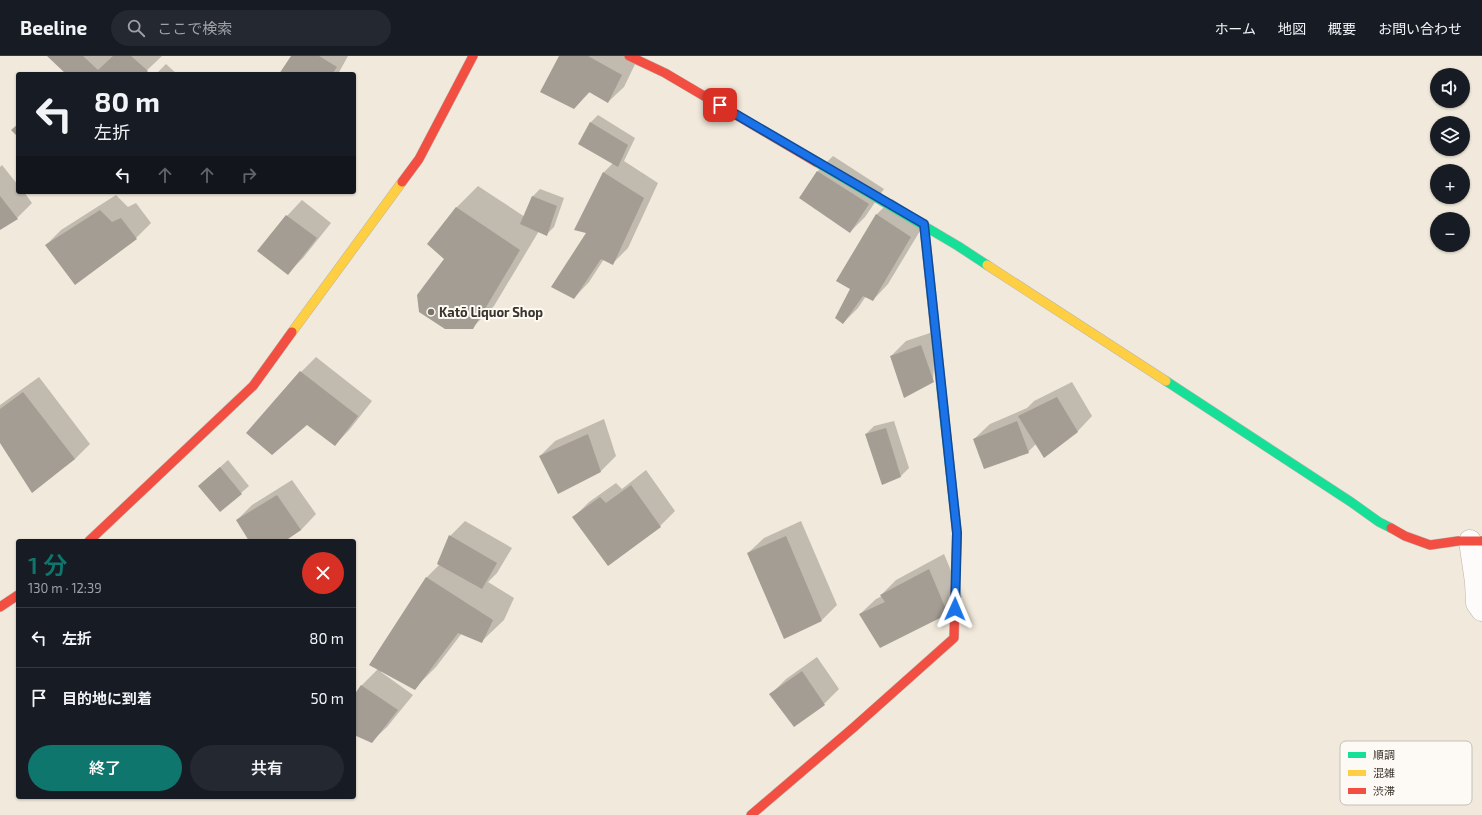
<!DOCTYPE html>
<html lang="ja">
<head>
<meta charset="utf-8">
<style>
  body { margin:0; font-family:"Exo 2","Noto Sans JP",sans-serif; background:#242831; color:#f1f3f6; height:100vh; display:flex; flex-direction:column; font-size:15px; white-space:nowrap }
  * { box-sizing:border-box; margin:0 }
  p { font-size:13px; color:#9ea1a6 }
  .icon { flex:none; width:22px; height:22px; fill:none; stroke:currentColor; stroke-width:2; stroke-linecap:round; stroke-linejoin:round }
  .map { position:relative; flex:1; overflow:hidden }
  .side { position:absolute; left:16px; top:483px; width:340px; height:260px; display:flex; flex-direction:column; background:#171b24; border-radius:4px; box-shadow:0 1px 3px #0004 }
  .side>* { flex:none }
  .banner { position:absolute; left:16px; top:16px; width:340px; height:122px; border-radius:4px; box-shadow:0 1px 3px #0004; background:#171b24; color:#f1f3f6; overflow:hidden }
  .fabs { position:absolute; left:1430px; top:12px; display:grid; gap:8px }
  .fabs a { display:grid; place-items:center; width:40px; height:40px; border-radius:50%; background:#171b24; box-shadow:0 1px 3px #0004; font-size:20px }
  .pin { position:absolute; display:grid; place-items:center; width:34px; height:34px; color:#fff; margin:-17px; border-radius:8px; box-shadow:0 2px 6px #0006 }
  .me { position:absolute; width:44px; margin:-22px; rotate:1deg; stroke-linejoin:round; filter:drop-shadow(0 0 3px #0008) }
  .turn { display:flex; align-items:center; gap:14px; height:84px; padding:0 12px; font-size:18px }
  .turn .icon { width:52px; height:52px; stroke-width:2.5 }
  .turn b { display:block; font-size:28px; line-height:34px }
  .lanes { display:flex; align-items:center; height:38px; padding:0 12px; background:#0003; justify-content:center; gap:20px; direction:ltr }
  .lanes .off { opacity:.35 }
  .round { display:grid; place-items:center; flex:none; width:42px; height:42px; border-radius:21px; background:#242831 }
  .head { display:flex; align-items:center; justify-content:space-between; height:68px; padding:0 12px }
  h1 { font-size:24px; font-weight:600; line-height:30px; color:#0f766e }
  .button { display:flex; gap:8px; margin-top:auto; padding:8px 12px }
  .button a { flex:1; height:46px; border-radius:24px; background:#0f766e; color:#fff; font-size:16px; font-weight:600; line-height:46px; text-align:center }
  .button a+a { background:#242831; color:#f1f3f6 }
  ul { padding:0; list-style:none }
  li { display:flex; align-items:center; gap:12px; height:60px; padding:0 12px; border-top:1px solid #363941 }
  li div { flex:1 }
  li b { display:block; font-size:15px }
  li em { font-style:normal }
  header { display:flex; align-items:center; gap:24px; box-sizing:border-box; height:56px; padding:0 20px; background:#171b24; border-bottom:1px solid #363941 }
  header strong { font-size:19px }
  nav { display:flex; gap:22px; margin-inline-start:auto; font-size:14px }
  .search { width:280px; height:36px; background:#242831; display:flex; align-items:center; gap:10px; box-sizing:border-box; padding:0 14px; border-radius:22px; color:#9ea1a6; font-size:15px }
  .map>svg:first-child { display:block }
</style>
</head>
<body>
<header>
<strong>Beeline</strong>
<div class="search"><svg class="icon" aria-label="search" viewBox="0 0 24 24"><circle cx="10" cy="10" r="6"/><path d="M15 15l6 6"/></svg>ここで検索</div>
<nav><a>ホーム</a><a>地図</a><a>概要</a><a>お問い合わせ</a></nav>
</header>
<div class="map">
<svg width="1482" height="759" viewBox="0 0 1482 759">
  <rect width="100%" height="100%" fill="#f1e9db"/>
  <g fill="#0003">
    <path d="M48 0H162L143 18H68Z"/>
    <path d="M292 0H348L338 18H280Z"/>
    <path d="M560 0H630L637 4 624 31 608 46 590 36 574 52Z"/>
    <path d="M166 8 177 18H156Z"/>
    <path d="M598 59 635 82 624 105 658 127 628 192 613 207 604 203 589 226 574 242 588 176 603 117 613 107 590 67Z"/>
    <path d="M833 100 884 133 865 161 850 176 818 115Z"/>
    <path d="M2 109 18 129V136H24L32 147 17 162 0 173V111Z"/>
    <path d="M478 130 525 161 532 141 540 133 564 142 554 171 547 178 539 175 494 250 472 272 445 203 456 152Z"/>
    <path d="M116 139 128 151 136 147 151 167 136 182 46 189 61 174Z"/>
    <path d="M892 143 926 165 888 228 873 244 866 240 858 252 843 267 851 233 837 225 877 158Z"/>
    <path d="M302 144 331 167 303 202 288 217 258 195 287 160Z"/>
    <path d="M936 275 933 325 891 300 906 285Z"/>
    <path d="M316 301 372 345 350 373 335 389 307 368 248 377 301 316Z"/>
    <path d="M39 321 90 388 75 403 32 435 0 385V349Z"/>
    <path d="M1072 326 1092 360 1077 376 1036 388 1028 396 974 383 990 368 1027 352 1034 345Z"/>
    <path d="M604 363 616 400 601 415 558 437 540 400 555 385Z"/>
    <path d="M894 365 909 412 901 420 882 428 866 378 874 370Z"/>
    <path d="M228 404 249 430 241 437 207 423Z"/>
    <path d="M646 414 675 455 660 470 608 509 574 461 589 446 616 427 622 433Z"/>
    <path d="M292 424 316 458 301 474 284 485H250L237 464 252 449Z"/>
    <path d="M465 465 512 492 497 517 488 526 514 542 504 564 482 585 462 577 436 611 414 633 381 615V616L413 639 387 671 371 686 354 678V641L362 629 378 613 426 522 440 508 450 480Z"/>
    <path d="M801 465 837 549 822 564 748 497 764 482Z"/>
    <path d="M944 498 962 541 947 557 860 558 876 543 882 540 881 539 896 524Z"/>
    <path d="M817 601 839 633 824 648 771 638 786 623Z"/>
  </g>
  <g fill="#a39d93">
    <path d="M47 0H83L98 14 113 0H131L148 15 145 18H66Z"/>
    <path d="M291 0H319L337 11 332 18H279Z"/>
    <path d="M559 0H588L622 19 608 47 589 36 574 53 540 36Z"/>
    <path d="M590 66 628 89 618 111 578 88Z"/>
    <path d="M18 68V81L11 74Z"/>
    <path d="M817 115 869 148 850 177 799 142Z"/>
    <path d="M603 116 644 142 613 209 601 203 574 243 551 231 586 177 574 174Z"/>
    <path d="M0 140 18 163 0 174Z"/>
    <path d="M532 140 557 150 547 180 520 168Z"/>
    <path d="M456 151 520 194 473 273H445L419 256 417 239 444 203 427 188Z"/>
    <path d="M100 154 112 166 121 162 137 183 75 229 45 189Z"/>
    <path d="M876 158 911 181 873 245 863 240 843 268 835 262 850 233 836 225Z"/>
    <path d="M286 159 317 182 288 219 257 195Z"/>
    <path d="M921 289 934 326 904 342 890 300Z"/>
    <path d="M300 315 358 360 335 390 307 369 272 399 246 377Z"/>
    <path d="M23 336 75 403 32 437 0 387V353Z"/>
    <path d="M1057 341 1078 376 1044 402 1018 360Z"/>
    <path d="M1017 365 1029 397 984 413 973 383Z"/>
    <path d="M886 372 901 421 882 429 865 378Z"/>
    <path d="M588 378 601 416 558 438 539 400Z"/>
    <path d="M220 411 242 438 220 456 198 430Z"/>
    <path d="M631 429 661 471 608 510 572 461 600 441 606 447Z"/>
    <path d="M277 439 301 474 285 485H249L236 464Z"/>
    <path d="M449 479 497 507 482 533 437 508Z"/>
    <path d="M786 480 822 565 784 583 747 497Z"/>
    <path d="M929 513 948 558 880 592 859 558 885 546 880 539Z"/>
    <path d="M426 521 493 564 482 587 458 577 415 634 369 609Z"/>
    <path d="M802 615 825 649 794 671 769 638Z"/>
    <path d="M361 629 398 654 372 687 354 679V639Z"/>
  </g>
  <g fill="none" stroke-linecap="round" stroke-linejoin="round">
    <g stroke="#bcb5ab" stroke-width="23">
      <path id="street" d="M1470 485 1476 526 1477 547 1482 554"/>
    </g>
    <g stroke="#bcb5ab" stroke-width="10">
      <g id="fast">
        <path d="M816 106 958 190 987 209"/>
        <path d="M1166 325 1351 446 1379 466 1391 472"/>
        <path d="M941 330 957 477 956 507"/>
      </g>
    </g>
    <g stroke="#bcb5ab" stroke-width="10">
      <g id="slow">
        <path d="M924 168 941 330"/>
        <path d="M987 209 1166 325"/>
        <path d="M292 276 402 126"/>
      </g>
    </g>
    <g stroke="#bcb5ab" stroke-width="10">
      <g id="jam">
        <path d="M629 0 665 17 816 106"/>
        <path d="M402 126 419 103 473 0"/>
        <path d="M1391 472 1405 480 1430 489 1458 485H1482"/>
        <path d="M89 485 253 330 292 276"/>
        <path d="M0 551 18 539"/>
        <path d="M751 759 853 672 954 582 956 507"/>
      </g>
    </g>
    <use href="#street" stroke="#fdfcfa" stroke-width="22"/>
    <use href="#fast" stroke="#16e098" stroke-width="9"/>
    <use href="#slow" stroke="#ffcf43" stroke-width="9"/>
    <use href="#jam" stroke="#f24e42" stroke-width="9"/>
  </g>
  <g fill="none" stroke-linecap="round" stroke-linejoin="round">
    <g stroke="#114b97" stroke-width="10">
      <path id="route" d="M720 49 924 168 957 477 955 553"/>
    </g>
    <use href="#route" stroke="#1a73e8" stroke-width="7"/>
  </g>
  <circle fill="#7a7369" stroke="#fdfaf5" stroke-width="1.5" cx="431" cy="256" r="4"/>
  <g text-anchor="middle" dominant-baseline="central" stroke-width="4" stroke-linejoin="round" paint-order="stroke">
    <g font-size="13" font-weight="bold" fill="#3a342b" stroke="#fdfaf5" text-anchor="start">
      <text x="439" y="256">Katō Liquor Shop</text>
    </g>
  </g>
  <rect x="1340" y="685" width="132" height="64" rx="6" fill="#fdfaf5" stroke="#c2bfb8" stroke-width="1"/>
  <rect x="1348" y="696" width="18" height="6" fill="#16e098"/>
  <rect x="1348" y="714" width="18" height="6" fill="#ffcf43"/>
  <rect x="1348" y="732" width="18" height="6" fill="#f24e42"/>
  <g font-size="11" fill="#3a342b">
    <text x="1373" y="703">順調</text>
    <text x="1373" y="721">混雑</text>
    <text x="1373" y="739">渋滞</text>
  </g>
</svg>
<div class="fabs">
<a><svg class="icon" aria-label="sound" viewBox="0 0 24 24"><path d="M4 9h4l5-4v14l-5-4H4zM17 9q2 3 0 6"/></svg></a>
<a><svg class="icon" aria-label="layers" viewBox="0 0 24 24"><path d="M12 4l9 5-9 5-9-5zM3 14l9 5 9-5"/></svg></a>
<a>+</a>
<a>−</a>
</div>
<div class="pin" style="left:720px;top:49px;background:#d93025"><svg class="icon" aria-label="arrive" viewBox="0 0 24 24"><path d="M6 21V4h12l-3 4 3 4H6"/></svg></div>
<svg class="me" style="left:955px;top:553px" viewBox="-20 -20 40 40"><path d="M0-17L14 15 0 8-14 15z" fill="#1a73e8" stroke="#fff" stroke-width="4"/></svg>
<div class="banner">
<div class="turn"><svg class="icon" aria-label="left" viewBox="0 0 24 24"><path d="M17 20v-9H6M10 6l-5 5 5 5"/></svg><div><b>80 m</b>左折</div></div>
<div class="lanes"><svg class="icon" aria-label="left" viewBox="0 0 24 24"><path d="M17 20v-9H6M10 6l-5 5 5 5"/></svg><svg class="icon off" aria-label="ahead" viewBox="0 0 24 24"><path d="M12 20V5M6 11l6-6 6 6"/></svg><svg class="icon off" aria-label="ahead" viewBox="0 0 24 24"><path d="M12 20V5M6 11l6-6 6 6"/></svg><svg class="icon off" aria-label="right" viewBox="0 0 24 24"><path d="M7 20v-9h11M14 6l5 5-5 5"/></svg></div>
</div>
<section class="side">
<div class="head"><div><h1>1 分</h1><p>130 m · 12:39</p></div><a class="round" style="background:#d93025;color:#fff"><svg class="icon" aria-label="close" viewBox="0 0 24 24"><path d="M6 6l12 12M18 6L6 18"/></svg></a></div>
<ul>
<li><svg class="icon" aria-label="left" viewBox="0 0 24 24"><path d="M17 20v-9H6M10 6l-5 5 5 5"/></svg><div><b>左折</b></div><em>80 m</em></li>
<li><svg class="icon" aria-label="arrive" viewBox="0 0 24 24"><path d="M6 21V4h12l-3 4 3 4H6"/></svg><div><b>目的地に到着</b></div><em>50 m</em></li>
</ul>
<div class="button"><a>終了</a><a>共有</a></div>
</section>
</div>
</body>
</html>
